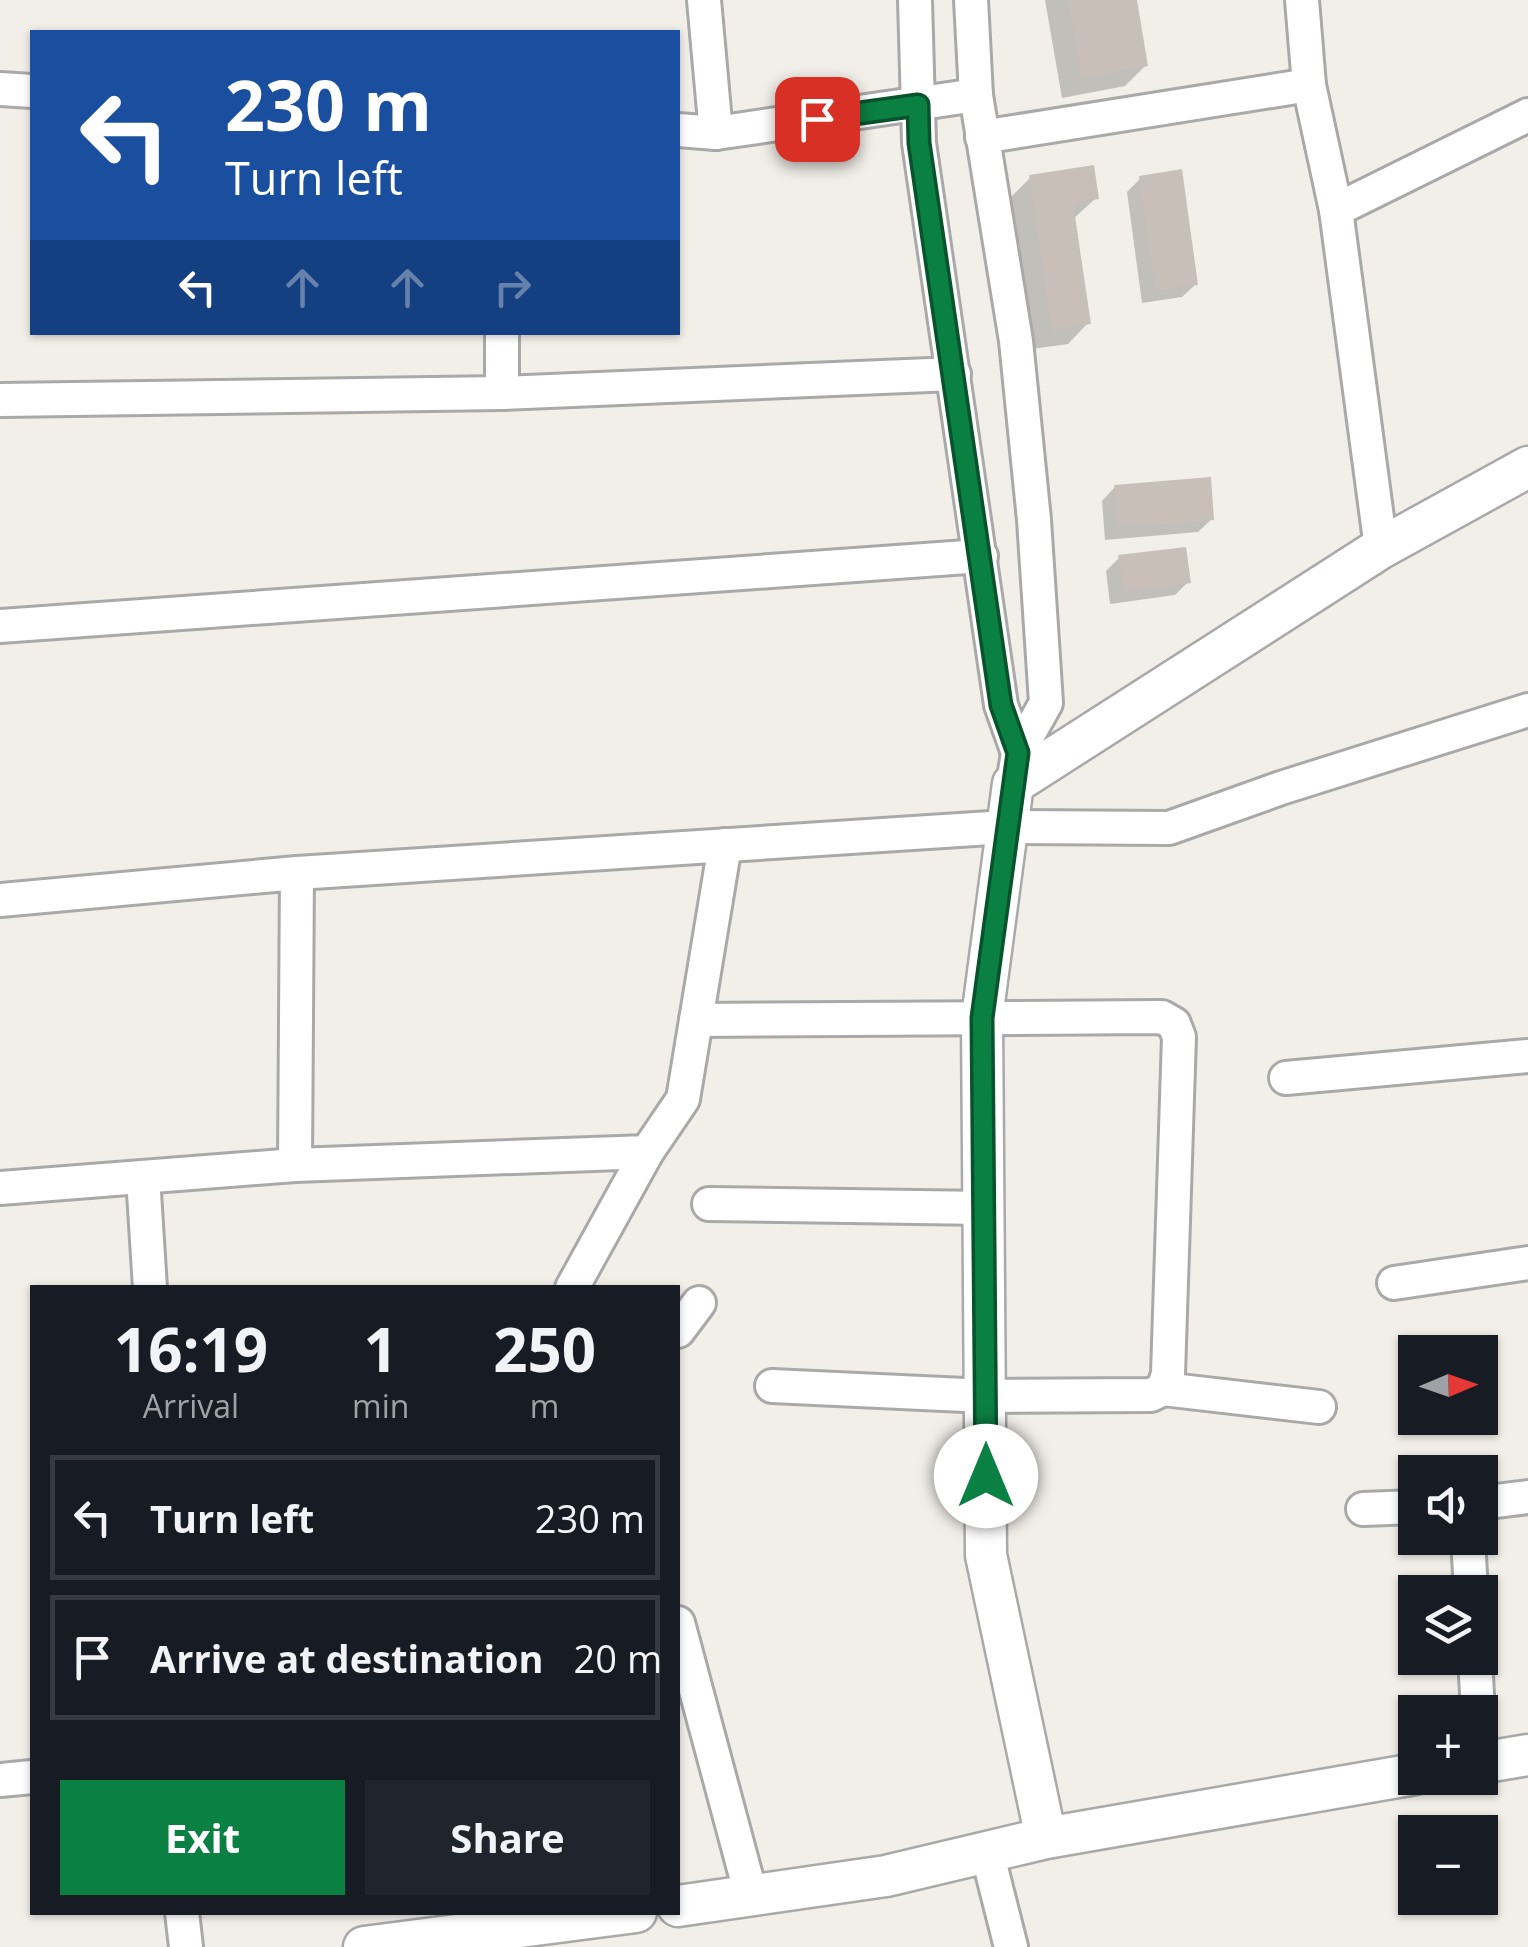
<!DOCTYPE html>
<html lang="en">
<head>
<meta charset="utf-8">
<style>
  body { margin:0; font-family:"Open Sans",sans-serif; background:#20242c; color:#f1f3f6; height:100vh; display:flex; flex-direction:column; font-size:38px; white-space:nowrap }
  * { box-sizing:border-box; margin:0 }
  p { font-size:32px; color:#9ea1a6 }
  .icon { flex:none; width:55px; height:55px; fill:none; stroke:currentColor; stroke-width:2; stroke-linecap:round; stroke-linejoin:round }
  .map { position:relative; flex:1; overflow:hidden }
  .drawer { position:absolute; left:30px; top:1285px; width:650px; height:630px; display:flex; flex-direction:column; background:#171b24; border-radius:0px; box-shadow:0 2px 8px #0004 }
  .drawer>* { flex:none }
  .guide { position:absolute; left:30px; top:30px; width:650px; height:305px; border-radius:0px; box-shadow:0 2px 8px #0004; background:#1a4fa0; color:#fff; overflow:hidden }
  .needle { width:65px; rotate:88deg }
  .controls { position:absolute; left:1398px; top:1335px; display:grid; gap:20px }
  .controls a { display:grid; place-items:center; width:100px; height:100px; border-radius:0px; background:#171b24; box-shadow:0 2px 8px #0004; font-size:50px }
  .pin { position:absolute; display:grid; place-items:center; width:85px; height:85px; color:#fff; margin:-42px; border-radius:20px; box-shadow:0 5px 15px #0006 }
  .me { position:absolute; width:110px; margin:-55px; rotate:0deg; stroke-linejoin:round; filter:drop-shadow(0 0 8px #0008) }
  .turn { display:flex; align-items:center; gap:35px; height:210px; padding:0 30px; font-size:45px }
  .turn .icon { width:130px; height:130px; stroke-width:2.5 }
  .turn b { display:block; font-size:70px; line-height:85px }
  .lanes { display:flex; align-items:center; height:95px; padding:0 30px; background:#0003; justify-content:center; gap:50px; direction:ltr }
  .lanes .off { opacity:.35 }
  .eta { display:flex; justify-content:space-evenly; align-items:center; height:170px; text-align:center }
  .eta b { font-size:60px; font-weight:700; line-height:70px }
  .button { display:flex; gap:20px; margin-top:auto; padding:20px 30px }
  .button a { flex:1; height:115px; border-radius:0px; background:#0b8043; color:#fff; font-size:40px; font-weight:700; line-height:115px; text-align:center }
  .button a+a { background:#20242c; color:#f1f3f6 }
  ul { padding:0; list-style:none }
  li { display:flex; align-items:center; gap:30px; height:125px; margin:0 20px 15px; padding:0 10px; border:5px solid #363941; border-radius:0px }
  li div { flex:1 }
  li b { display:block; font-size:38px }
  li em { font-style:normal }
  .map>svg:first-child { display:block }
</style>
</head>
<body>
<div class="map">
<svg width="1528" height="1947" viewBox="0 0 1528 1947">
  <rect width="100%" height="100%" fill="#f2efe9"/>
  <g fill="#0003">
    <path d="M1045 0H1134L1145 66 1125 86 1062 98Z"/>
    <path d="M1031 177 1096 198 1073 219 1088 323 1068 344 1032 349 1010 198Z"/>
    <path d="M1141 178 1196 284 1182 297 1142 303 1127 192Z"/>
    <path d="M1115 487 1212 519 1198 532 1105 540 1102 501Z"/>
    <path d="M1119 558 1188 582 1175 595 1110 604 1106 571Z"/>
  </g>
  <g fill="#c7bfb8">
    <path d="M1068 0H1137L1148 66 1082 78Z"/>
    <path d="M1094 165 1099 199 1073 203 1091 324 1052 330 1029 175Z"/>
    <path d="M1182 169 1198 285 1155 290 1139 176Z"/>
    <path d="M1211 477 1214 520 1118 527 1114 485Z"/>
    <path d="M1186 547 1191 583 1123 592 1118 555Z"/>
  </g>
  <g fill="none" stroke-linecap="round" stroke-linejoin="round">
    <g stroke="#a9a9a9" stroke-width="38">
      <g id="minor">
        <path d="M704 0 716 133"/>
        <path d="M915 0 919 143 1001 705 1018 753"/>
        <path d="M971 0 976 95 1016 341 1034 520 1046 703 1018 753 1013 784"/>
        <path d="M1302 0 1309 85 1336 210 1381 548"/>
        <path d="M0 89 32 91"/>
        <path d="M678 130 716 133 976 95"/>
        <path d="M982 137 1309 85"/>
        <path d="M1336 210 1528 115"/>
        <path d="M502 332V393"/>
        <path d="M0 400 502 393 954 374"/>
        <path d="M0 626 981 556"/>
        <path d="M0 900 297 873 1006 827 1169 828 1281 788 1528 710"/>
        <path d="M696 1020 1162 1017 1174 1024 1179 1037 1168 1374 1163 1389 1151 1395 986 1396 772 1386"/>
        <path d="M1286 1078 1528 1056"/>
        <path d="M295 1165 297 873"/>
        <path d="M143 1177 150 1288"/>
        <path d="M0 1188 295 1165 647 1152 683 1099 725 845"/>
        <path d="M709 1204 986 1208"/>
        <path d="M1394 1283 1528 1263"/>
        <path d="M572 1288 647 1152"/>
        <path d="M678 1331 699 1303"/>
        <path d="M1163 1389 1319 1407"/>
        <path d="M1480 1503 1528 1497"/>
        <path d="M1363 1509 1415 1507"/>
        <path d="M1468 1538 1471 1592"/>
        <path d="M678 1623 751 1895"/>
        <path d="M1475 1658 1478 1712"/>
        <path d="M0 1780 32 1777"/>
        <path d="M987 1852 1011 1947"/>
        <path d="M182 1912 186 1947"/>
      </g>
    </g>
    <g stroke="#a9a9a9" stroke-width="45">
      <g id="tertiary">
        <path d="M1480 1763 1528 1755"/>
        <path d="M1046 1838 986 1555 982 1018 1013 784 1381 548 1528 467"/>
        <path d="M678 1906 886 1876 1046 1838 1415 1774"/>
        <path d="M364 1947 636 1912"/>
      </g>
    </g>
    <use href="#minor" stroke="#fff" stroke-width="32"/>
    <use href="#tertiary" stroke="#fff" stroke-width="40"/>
  </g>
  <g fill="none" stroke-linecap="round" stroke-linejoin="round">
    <g stroke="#07532c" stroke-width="25">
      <path id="route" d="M817 119 918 105 919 143 1001 705 1018 753 982 1018 986 1476"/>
    </g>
    <use href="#route" stroke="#0b8043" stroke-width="18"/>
  </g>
</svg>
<div class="controls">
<a><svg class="needle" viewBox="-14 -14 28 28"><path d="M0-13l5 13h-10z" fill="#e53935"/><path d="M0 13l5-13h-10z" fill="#9ea1a6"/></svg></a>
<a><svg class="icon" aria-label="sound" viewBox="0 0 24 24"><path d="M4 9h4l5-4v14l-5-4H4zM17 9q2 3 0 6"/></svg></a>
<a><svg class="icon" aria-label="layers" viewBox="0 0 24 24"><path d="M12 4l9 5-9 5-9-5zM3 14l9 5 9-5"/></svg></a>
<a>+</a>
<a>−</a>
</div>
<div class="pin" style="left:817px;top:119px;background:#d93025"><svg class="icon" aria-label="arrive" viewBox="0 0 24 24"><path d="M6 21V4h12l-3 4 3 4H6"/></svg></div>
<svg class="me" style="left:986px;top:1476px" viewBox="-20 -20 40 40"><circle r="19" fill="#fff"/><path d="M0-13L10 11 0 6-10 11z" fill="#0b8043"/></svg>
<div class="guide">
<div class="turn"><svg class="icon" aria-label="left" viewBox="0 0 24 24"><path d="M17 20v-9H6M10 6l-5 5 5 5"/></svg><div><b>230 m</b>Turn left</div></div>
<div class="lanes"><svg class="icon" aria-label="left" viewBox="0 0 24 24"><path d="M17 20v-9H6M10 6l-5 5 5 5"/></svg><svg class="icon off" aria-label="ahead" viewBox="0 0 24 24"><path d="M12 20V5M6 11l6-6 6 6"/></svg><svg class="icon off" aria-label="ahead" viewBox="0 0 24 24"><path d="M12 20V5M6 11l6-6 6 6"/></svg><svg class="icon off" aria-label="right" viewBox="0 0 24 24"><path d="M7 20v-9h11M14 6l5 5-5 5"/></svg></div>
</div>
<section class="drawer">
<div class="eta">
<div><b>16:19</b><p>Arrival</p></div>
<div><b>1</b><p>min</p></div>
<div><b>250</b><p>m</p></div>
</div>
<ul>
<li><svg class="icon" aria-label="left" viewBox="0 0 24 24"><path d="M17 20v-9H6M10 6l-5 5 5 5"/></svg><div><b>Turn left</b></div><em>230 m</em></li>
<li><svg class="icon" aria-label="arrive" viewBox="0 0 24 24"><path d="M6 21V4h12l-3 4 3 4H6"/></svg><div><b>Arrive at destination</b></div><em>20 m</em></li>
</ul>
<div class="button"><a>Exit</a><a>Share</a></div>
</section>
</div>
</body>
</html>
